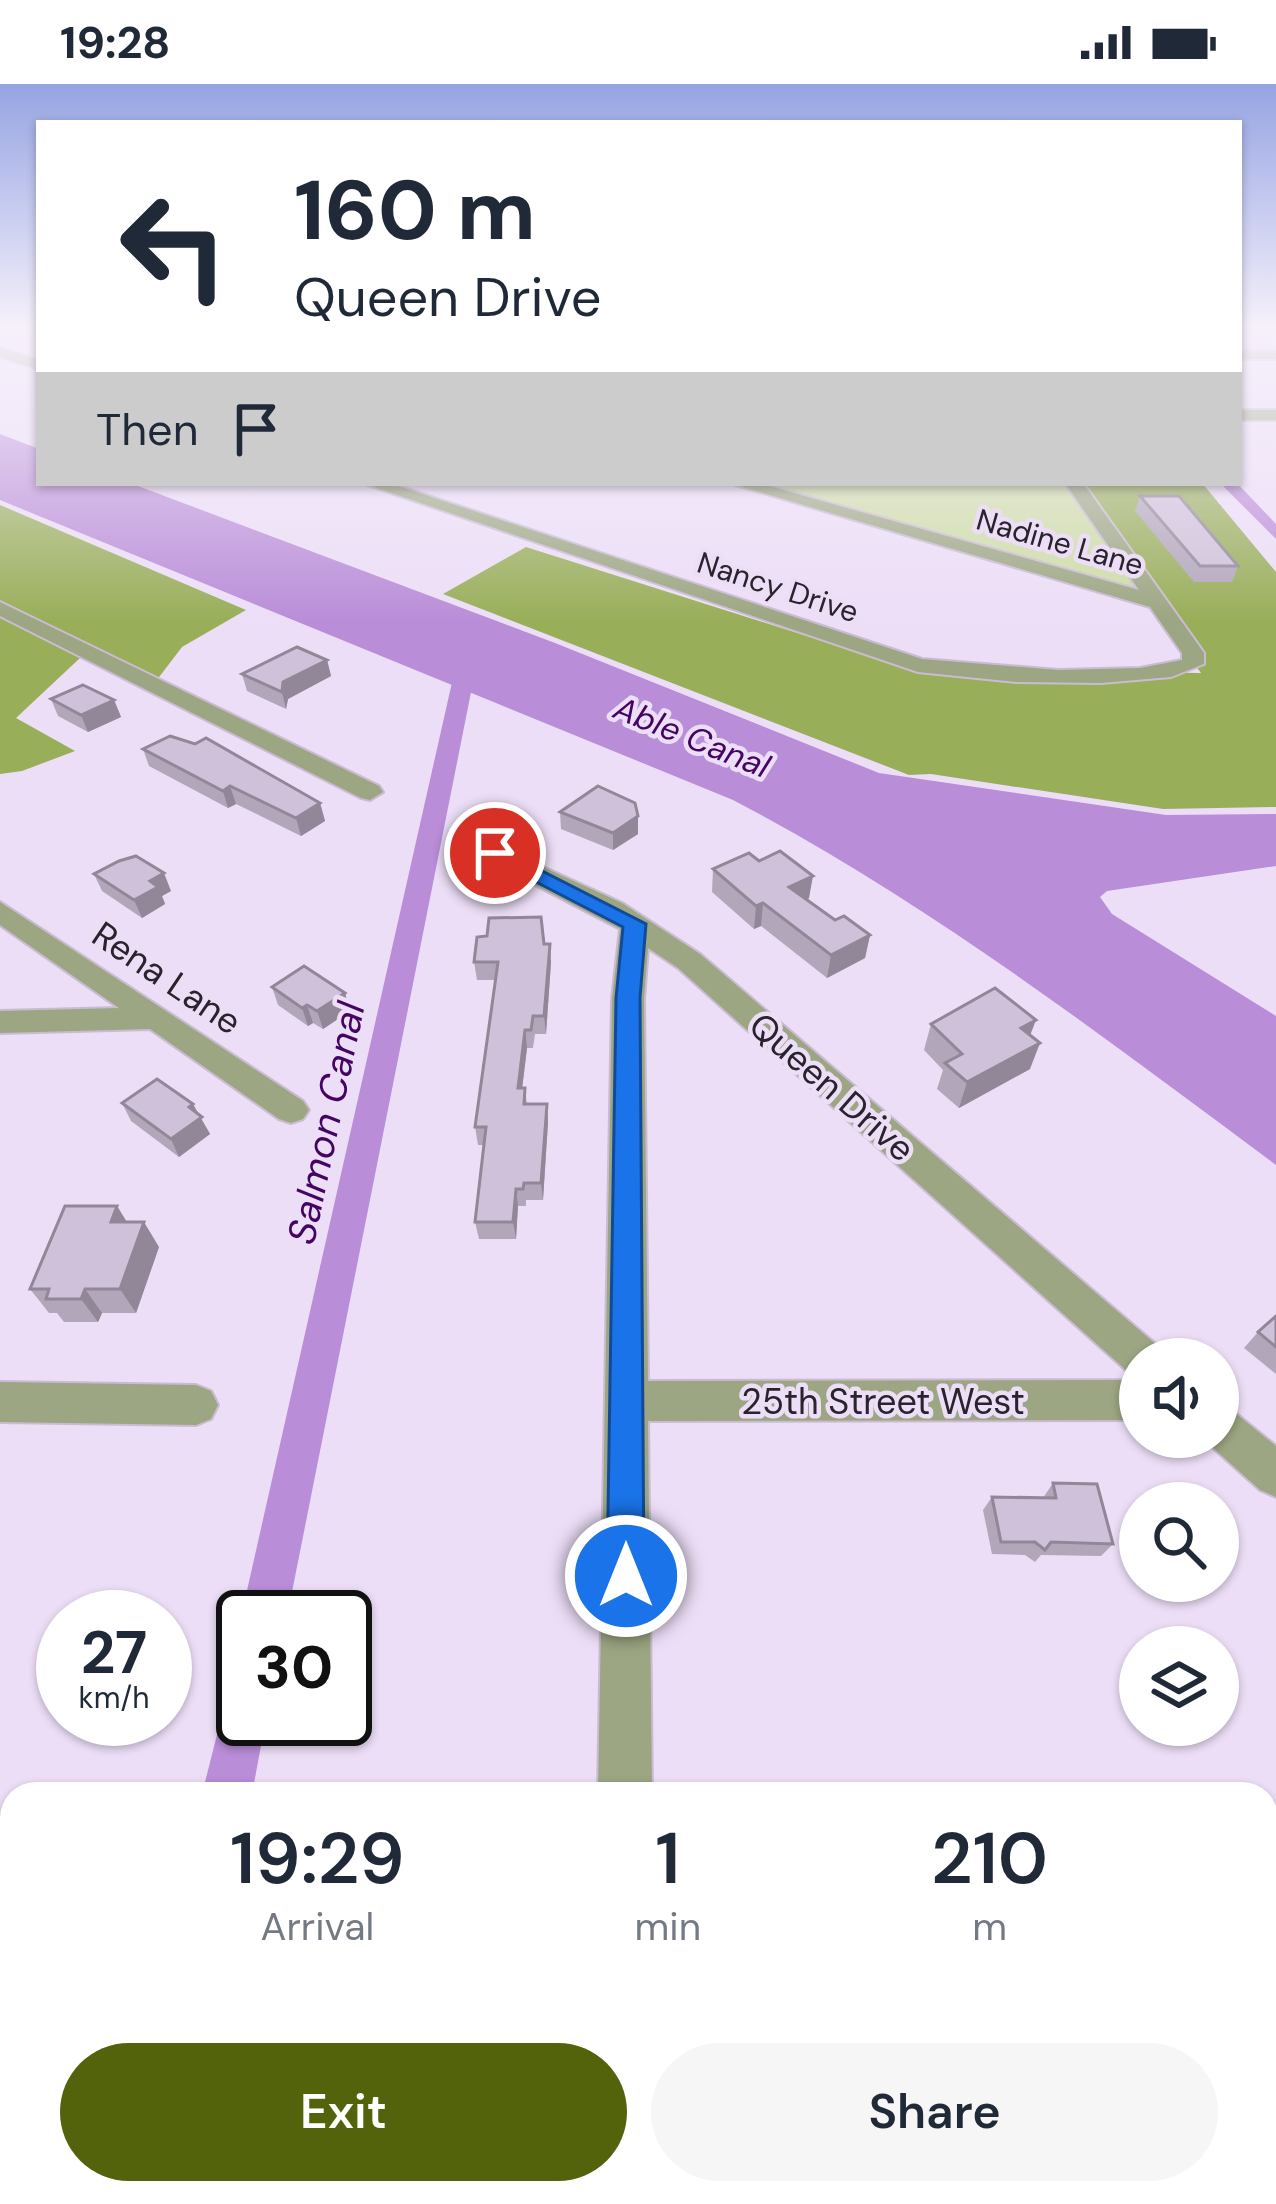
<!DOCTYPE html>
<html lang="en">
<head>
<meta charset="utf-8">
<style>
  body { margin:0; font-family:"DM Sans",sans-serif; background:#f6f6f7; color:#1f2937; height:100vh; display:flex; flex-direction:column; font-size:45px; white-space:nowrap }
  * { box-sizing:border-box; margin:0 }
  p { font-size:39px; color:#747a83 }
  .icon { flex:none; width:66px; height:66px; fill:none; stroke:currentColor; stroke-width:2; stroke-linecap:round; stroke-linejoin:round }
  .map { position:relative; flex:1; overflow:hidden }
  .panel { position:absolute; left:0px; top:1698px; width:1278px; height:423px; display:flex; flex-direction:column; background:#fff; border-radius:36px 36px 0 0; box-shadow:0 3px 9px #0004 }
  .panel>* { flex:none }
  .hud { position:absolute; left:36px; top:36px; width:1206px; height:366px; border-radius:0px; box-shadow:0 3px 9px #0004; background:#fff; color:#1f2937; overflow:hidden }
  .fabs { position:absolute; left:1119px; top:1254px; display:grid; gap:24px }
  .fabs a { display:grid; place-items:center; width:120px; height:120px; border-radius:50%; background:#fff; box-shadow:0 3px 9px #0004; font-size:60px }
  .speed { position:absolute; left:36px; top:1506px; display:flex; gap:24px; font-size:60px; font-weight:700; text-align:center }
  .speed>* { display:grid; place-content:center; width:156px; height:156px; border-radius:50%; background:#fff; box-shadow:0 3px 9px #0004; line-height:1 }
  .speed small { font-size:30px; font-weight:400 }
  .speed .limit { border:6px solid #111; border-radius:18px; background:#fff; color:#111 }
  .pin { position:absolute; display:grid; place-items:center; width:102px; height:102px; color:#fff; margin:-51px; border:6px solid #fff; border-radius:50%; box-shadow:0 3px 12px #0007 }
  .me { position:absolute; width:132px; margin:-66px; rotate:0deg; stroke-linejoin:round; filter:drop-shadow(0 0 9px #0008) }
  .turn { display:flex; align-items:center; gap:42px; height:252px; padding:0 60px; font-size:54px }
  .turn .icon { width:156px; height:156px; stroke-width:2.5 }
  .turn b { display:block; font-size:84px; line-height:102px }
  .then { display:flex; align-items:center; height:114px; padding:0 60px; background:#0003; gap:24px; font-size:45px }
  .eta { display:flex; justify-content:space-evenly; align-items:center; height:204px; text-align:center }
  .eta b { font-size:72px; font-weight:600; line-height:84px }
  .button { display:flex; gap:24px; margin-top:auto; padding:24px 60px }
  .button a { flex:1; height:138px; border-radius:72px; background:#52630b; color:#fff; font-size:48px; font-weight:600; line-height:138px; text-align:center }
  .button a+a { background:#f6f6f7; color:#1f2937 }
  .status { display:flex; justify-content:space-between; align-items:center; height:84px; padding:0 60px; background:#fff; direction:ltr }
  .status svg { height:33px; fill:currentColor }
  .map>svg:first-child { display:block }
</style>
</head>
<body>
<div class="status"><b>19:28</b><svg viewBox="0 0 49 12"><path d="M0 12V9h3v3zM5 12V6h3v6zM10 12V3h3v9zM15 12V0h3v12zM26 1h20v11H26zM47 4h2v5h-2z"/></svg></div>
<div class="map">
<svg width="1276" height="2120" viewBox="0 0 1276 2120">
  <rect width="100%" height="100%" fill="#ecdef7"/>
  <path fill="#cddda5" d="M745 399 1086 401 1142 506Z"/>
  <g fill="#98ae58">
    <path d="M1084 399H1202L1276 488V723L1163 725 931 690 909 691 443 510 526 463 914 586 1201 589 1142 506Z"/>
    <path d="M0 421 246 526 182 563 153 601 80 574 16 634 75 667 22 687 0 690Z"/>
  </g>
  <path fill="#b98dd8" d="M0 350 39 365V399H130L555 559 879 689 1166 731 1276 730V782L1107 807 1100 813 1112 830 1276 932V1081C1101 951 926 817 733 716L0 416Z"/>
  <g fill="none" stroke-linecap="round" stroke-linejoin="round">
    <g fill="#b98dd8" fill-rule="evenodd">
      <path d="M1220 399H1237L1276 440V455Z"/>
      <path d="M470 557 480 563 287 1533H243V1537L241 1533 460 563Z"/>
      <path d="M243 1608V1635H266L252 1710H202L226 1615Z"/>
      <path d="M112 2109H172L169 2120H109Z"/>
    </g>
    <g stroke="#c9bcd2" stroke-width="4">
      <g id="minor">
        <path d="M0 264 39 276V285L0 273Z"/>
        <rect x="1239" y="267" width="37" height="8"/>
        <rect x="1239" y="326" width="37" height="10"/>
        <path d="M362 399H389L922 575 1058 586 1140 584 1182 576V569L1150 523 729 399H758L1139 506 1065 399H1083L1204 569V580L1171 593 1101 599 1016 598 918 588Z"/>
        <path d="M0 518 379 702 383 708 370 716 361 714 0 532Z"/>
        <path d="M495 761 622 819 700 870 1158 1262 1164 1275H1140V1293L1128 1288 678 884 648 864 644 915 648 1297 1140 1296V1336L648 1337 652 1710H598L612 915 620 845 485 775 481 769 485 763Z"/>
        <path d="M0 818 303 1017 309 1026 303 1035 291 1039 279 1035 150 945 0 949V927L119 924 0 841Z"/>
        <path d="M0 1298 196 1301 211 1307 218 1321 211 1335 196 1341 0 1338Z"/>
        <path d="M1218 1321 1233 1327 1276 1362V1413L1260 1406 1203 1355 1218 1353Z"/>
        <rect x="1266" y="2030" width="10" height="64"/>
        <rect x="591" y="2109" width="66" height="11"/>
      </g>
    </g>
    <use href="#minor" fill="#9ca682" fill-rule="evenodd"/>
  </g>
  <g fill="#b2a6bb">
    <path d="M1140 412 1238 482 1232 498H1194L1135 427Z"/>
    <path d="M327 576 331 592 288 615 286 625 247 607 242 590Z"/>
    <path d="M51 615 114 616 121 633 88 648 58 632Z"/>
    <path d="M143 665 320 719 325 737 301 752 236 720 228 724 149 682Z"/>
    <path d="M560 728 638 750 613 766 561 745Z"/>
    <path d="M713 785 809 814 807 816 835 836 870 851 865 874 827 894 761 842 754 845 712 808Z"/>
    <path d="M94 790 171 807 162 812 165 820 142 834 102 807Z"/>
    <path d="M544 860 551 878 546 950H535L533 964H527L522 1004H525L527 1020H547L548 1038 543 1116H526V1122H518L516 1155H479L475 1138 484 1061H478L475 1043 496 896H477L474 878Z"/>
    <path d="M272 903 345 909 350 927 323 945 313 939 308 942 278 921Z"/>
    <path d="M931 940 1030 951V985L959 1024 937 1005 943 986 924 966Z"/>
    <path d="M122 1019 198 1030 210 1050 179 1073 131 1037Z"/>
    <path d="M117 1122 127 1138 159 1163 136 1229H102L98 1238H64L57 1229H49L30 1205Z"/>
    <path d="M1276 1232V1290L1244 1264 1258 1248Z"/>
    <path d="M1053 1399 1113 1460 1101 1472 1041 1471 1035 1478 1025 1471 992 1470 983 1426 992 1413 1043 1414Z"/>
  </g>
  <g fill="#918798">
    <path d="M327 576 331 592 288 615 286 625 282 608 283 598Z"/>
    <path d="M114 616 121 633 88 648 81 631Z"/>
    <path d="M230 702 236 720 228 724 223 707Z"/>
    <path d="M320 719 325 737 301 752 296 734Z"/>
    <path d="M638 732V750L613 766V749Z"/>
    <path d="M164 789 171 807 162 812 165 820 142 834 134 816 150 797Z"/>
    <path d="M813 792 809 814 786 826 789 803Z"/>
    <path d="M763 819 761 842 754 845 756 822Z"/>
    <path d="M870 851 865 874 827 894 831 871Z"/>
    <path d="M550 860 551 878 546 950 544 932Z"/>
    <path d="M345 909 350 927 323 945 317 927Z"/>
    <path d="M307 921 313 939 308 942 302 924Z"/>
    <path d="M1036 936 1026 962 1021 944Z"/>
    <path d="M525 946 527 964 520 1022 518 1004Z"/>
    <path d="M1040 959 1030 985 959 1024 967 998Z"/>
    <path d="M193 1020 210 1050 179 1073 171 1055 189 1023Z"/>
    <path d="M547 1020 548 1038 543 1116 541 1099Z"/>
    <path d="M516 1105 518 1122 516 1155 513 1138Z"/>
    <path d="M117 1122 132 1147 111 1138Z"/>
    <path d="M144 1138 159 1163 136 1229 120 1205Z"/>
    <path d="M85 1205 102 1229 98 1238 81 1215Z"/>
  </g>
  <g fill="#cfc1d9" stroke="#918798" stroke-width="3">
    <path d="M1140 412H1179L1238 482H1200Z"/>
    <path d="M297 563 327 576 283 598 282 608 242 590Z"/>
    <path d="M83 601 114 616 81 631 51 615Z"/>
    <path d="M170 652 195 660 206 654 320 719 296 734 230 702 223 707 143 665Z"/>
    <path d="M598 702 635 719 638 732 613 749 560 728Z"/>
    <path d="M780 767 813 792 789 803 835 836 844 832 870 851 831 871 763 819 756 822 713 785 749 769 759 777Z"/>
    <path d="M136 772 164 789 150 797 158 803 134 816 94 790 119 777Z"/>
    <path d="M541 833 544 860H550L544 932H533L531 946H525L518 1004H525L524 1020H547L541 1099H524L523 1105H516L513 1138H475L486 1043H475L498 878H474L477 853 487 852 489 834Z"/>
    <path d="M304 882 345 909 317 927 307 921 302 924 272 903Z"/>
    <path d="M995 904 1036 936 1021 944 1040 959 967 998 945 979 962 970 931 940Z"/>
    <path d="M157 995 193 1020 189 1023 202 1033 171 1055 122 1019Z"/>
    <path d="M65 1122H117L111 1138H144L120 1205H85L81 1215H46L49 1205H30Z"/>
    <path d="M1276 1232V1263L1258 1248Z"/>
    <path d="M1053 1399 1097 1400 1113 1460 1051 1458 1045 1466 1035 1458H1001L992 1413 1056 1414Z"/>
    <path d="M12 1767V1873H0V1778L8 1779Z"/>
  </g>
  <linearGradient id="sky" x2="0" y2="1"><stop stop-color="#95a4e2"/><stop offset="0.45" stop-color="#f6f0fb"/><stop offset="1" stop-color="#f6f0fb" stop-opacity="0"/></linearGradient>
  <rect width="1276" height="538" fill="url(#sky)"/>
  <path fill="#1a73e8" stroke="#114b97" stroke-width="3" d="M495 763 646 840 640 914 644 1492 638 1504 626 1510 613 1504 607 1492 616 914 623 843 488 773V764Z"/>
  <g text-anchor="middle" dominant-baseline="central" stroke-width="9" stroke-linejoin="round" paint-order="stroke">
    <g font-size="30" fill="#28232c" stroke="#ecdef7">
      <text transform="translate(1060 458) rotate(16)">Nadine Lane</text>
      <text transform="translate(778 503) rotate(18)">Nancy Drive</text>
    </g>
    <g font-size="33" font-style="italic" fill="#440462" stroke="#ecdef7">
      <text transform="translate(692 653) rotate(22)">Able Canal</text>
    </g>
    <g font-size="36" fill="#28232c" stroke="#ecdef7">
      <text transform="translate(167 894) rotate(34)">Rena Lane</text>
      <text transform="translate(832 1003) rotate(41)">Queen Drive</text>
      <text x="883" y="1317">25th Street West</text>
    </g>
    <g font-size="39" font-style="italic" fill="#440462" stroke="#ecdef7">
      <text transform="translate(326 1039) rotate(-78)">Salmon Canal</text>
    </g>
  </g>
</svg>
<div class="fabs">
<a><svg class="icon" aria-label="sound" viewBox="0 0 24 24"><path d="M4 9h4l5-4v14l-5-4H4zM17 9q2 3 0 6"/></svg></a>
<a><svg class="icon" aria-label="search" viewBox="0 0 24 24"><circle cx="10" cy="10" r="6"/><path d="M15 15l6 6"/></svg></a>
<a><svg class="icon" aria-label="layers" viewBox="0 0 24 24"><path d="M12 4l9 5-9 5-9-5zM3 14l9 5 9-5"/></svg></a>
</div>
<div class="speed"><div>27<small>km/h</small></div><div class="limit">30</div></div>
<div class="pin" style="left:495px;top:769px;background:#d93025"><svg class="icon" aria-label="arrive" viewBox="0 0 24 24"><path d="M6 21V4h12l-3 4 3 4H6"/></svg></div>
<svg class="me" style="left:626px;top:1492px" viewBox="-20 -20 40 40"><circle r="17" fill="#1a73e8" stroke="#fff" stroke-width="3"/><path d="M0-11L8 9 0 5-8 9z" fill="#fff"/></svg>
<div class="hud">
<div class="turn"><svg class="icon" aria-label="left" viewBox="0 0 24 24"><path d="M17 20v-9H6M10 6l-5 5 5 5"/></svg><div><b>160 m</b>Queen Drive</div></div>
<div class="then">Then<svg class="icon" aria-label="arrive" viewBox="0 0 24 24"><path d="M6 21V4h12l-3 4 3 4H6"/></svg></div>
</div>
<section class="panel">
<div class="eta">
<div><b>19:29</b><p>Arrival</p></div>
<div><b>1</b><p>min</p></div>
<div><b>210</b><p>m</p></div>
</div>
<div class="button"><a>Exit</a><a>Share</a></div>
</section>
</div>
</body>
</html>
